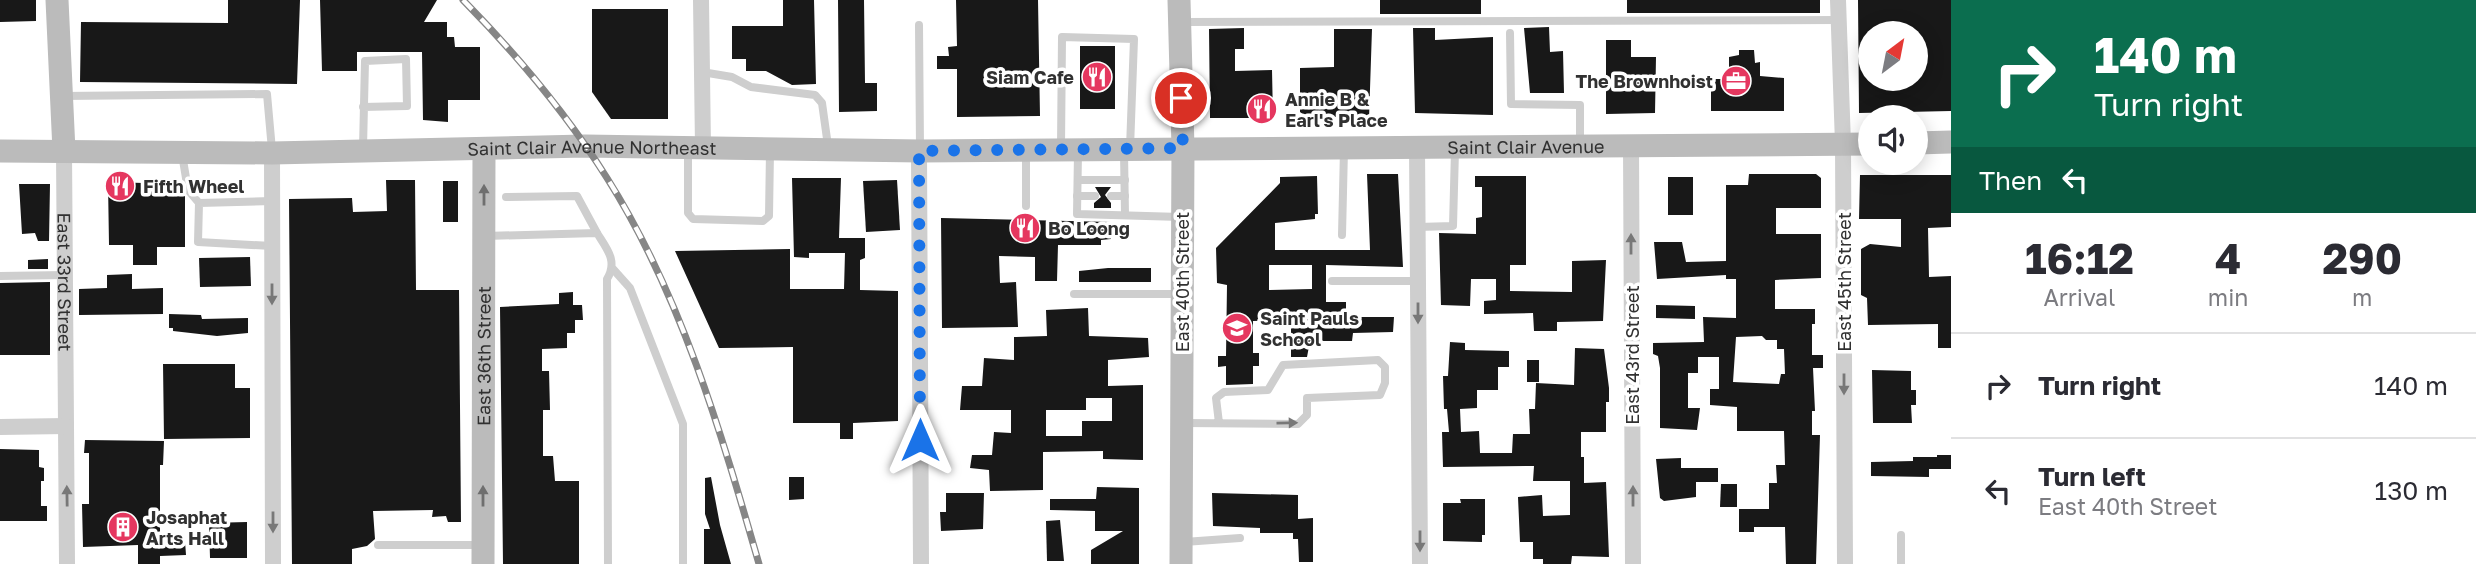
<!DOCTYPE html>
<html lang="en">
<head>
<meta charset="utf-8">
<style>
  body { margin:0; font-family:"Golos Text",sans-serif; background:#f2f2f3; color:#2b2b33; height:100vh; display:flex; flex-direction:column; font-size:26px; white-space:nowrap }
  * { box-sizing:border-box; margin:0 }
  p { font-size:23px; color:#7c7c81 }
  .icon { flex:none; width:38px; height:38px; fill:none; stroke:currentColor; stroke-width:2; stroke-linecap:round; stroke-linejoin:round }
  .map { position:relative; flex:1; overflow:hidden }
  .panel { display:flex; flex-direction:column; background:#fff; width:525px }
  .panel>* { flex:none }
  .guide { background:#0b6e4f; color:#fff; overflow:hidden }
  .needle { width:46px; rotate:32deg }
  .controls { position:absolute; left:1858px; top:21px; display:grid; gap:14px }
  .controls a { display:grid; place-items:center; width:70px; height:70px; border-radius:50%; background:#fff; box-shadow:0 4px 18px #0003; font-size:35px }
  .pin { position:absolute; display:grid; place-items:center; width:60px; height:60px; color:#fff; margin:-30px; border:4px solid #fff; border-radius:50%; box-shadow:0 2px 7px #0007 }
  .me { position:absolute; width:77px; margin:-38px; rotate:0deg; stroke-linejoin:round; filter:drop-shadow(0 0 5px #0008) }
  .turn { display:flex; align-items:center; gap:24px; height:147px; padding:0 28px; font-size:32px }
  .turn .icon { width:91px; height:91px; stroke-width:2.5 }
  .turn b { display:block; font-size:49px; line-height:60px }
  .then { display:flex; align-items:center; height:66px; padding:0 28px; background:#0003; gap:14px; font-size:26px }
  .eta { display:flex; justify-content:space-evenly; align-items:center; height:119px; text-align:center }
  .eta b { font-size:42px; font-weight:700; line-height:49px }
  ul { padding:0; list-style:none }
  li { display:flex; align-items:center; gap:21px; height:105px; padding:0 28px; border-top:2px solid #e1e1e2 }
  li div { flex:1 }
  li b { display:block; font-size:26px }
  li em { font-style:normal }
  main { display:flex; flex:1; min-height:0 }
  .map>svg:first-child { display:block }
</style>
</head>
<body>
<main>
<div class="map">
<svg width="1951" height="564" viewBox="0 0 1951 564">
  <rect width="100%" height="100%" fill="#fff"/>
  <g fill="#181818" fill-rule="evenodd">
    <path d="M0 0H36V21L0 22Z"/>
    <path d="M228 0H300L297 84 80 82 81 22 228 23Z"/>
    <path d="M320 0H437L424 22H447V37H454L455 47H480V100H448V122L423 120 422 52H357V71H322Z"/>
    <path d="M783 0H814L816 84 792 85 766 71H746V59H732V26H783Z"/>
    <path d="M838 0H864L865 83H877V111L839 112Z"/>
    <path d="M956 0H1038L1040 116 957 117V69H937V56H949L948 47 957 46Z"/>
    <rect x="1380" y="0" width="101" height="14"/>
    <rect x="1627" y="0" width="193" height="13"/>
    <path d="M1858 0H1951V111L1859 113ZM1871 33H1916V79H1871Z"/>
    <path d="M592 9H668V119H611L592 92Z"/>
    <path d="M1549 27 1550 52 1563 51 1564 93H1530L1524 28Z"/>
    <path d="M1244 28V49H1235V71L1272 70 1273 118H1210L1209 29Z"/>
    <path d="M1413 28H1435V40L1493 37V115L1415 113Z"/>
    <path d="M1334 29H1372L1369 119 1304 115 1300 112V68L1334 67Z"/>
    <path d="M1606 40H1631V57H1656L1655 113 1606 114Z"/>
    <rect x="1080" y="46" width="35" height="63"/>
    <path d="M1739 50H1754L1755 63 1760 62V76L1784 78V111H1711V79H1729V57L1739 55Z"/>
    <path d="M1367 174H1398L1403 267 1326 265V302H1346V317H1394L1393 332 1353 333 1352 341H1310L1307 357H1291V320L1253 321V353H1259V366H1253V384L1226 385V366L1218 367V356H1226L1227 285 1217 283 1216 248 1280 183V177L1317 176 1318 214H1315V219L1275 223V250H1370ZM1269 265H1312V289L1269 290Z"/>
    <path d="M1749 174H1816L1821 178V208H1776V234H1821V278L1775 280V309H1815V324H1812V355H1823V368H1813L1815 411H1812V435H1820L1816 564H1786L1785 527H1754V532H1739V509H1769V483H1777L1776 465H1785L1784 431H1737V407L1710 405V389H1719V357H1698V373H1688V408H1700L1697 430 1660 428V368L1658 356 1653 354V343L1704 342 1703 317 1736 318V279H1726V275L1657 279 1654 242H1682L1686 262 1726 261V185H1748ZM1762 336 1766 340H1777V349H1784L1785 374H1781L1779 384 1733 382 1736 337Z"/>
    <path d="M1860 175H1951V227L1928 228 1929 277 1951 276V348H1938V324L1868 325 1867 298 1861 295V249L1870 244 1901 247V219H1859Z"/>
    <path d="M1475 176H1526V265H1510V291L1572 292V261L1606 260 1603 321 1557 322V331H1534L1533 313 1484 314V301L1496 300V279H1471L1470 306 1441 305 1439 233 1476 234V218L1482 217V187H1475Z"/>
    <rect x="1668" y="177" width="25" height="38"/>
    <path d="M792 178H841L839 238H865V258L860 260V290L898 291V421L853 423V439H840V423H793V347L719 348 675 251 790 249V289H844L845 253H809V258L794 257Z"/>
    <path d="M386 180H415L416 290H459L461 522H448L446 516 432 517 433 510 373 511 375 539 367 546 352 549V564H292L289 199 352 198 353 212 387 211Z"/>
    <path d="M897 180 900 230 866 232 863 181Z"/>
    <rect x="443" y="181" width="15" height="41"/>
    <path d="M108 182 180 184 185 196V247H157V265H133V245H109Z"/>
    <path d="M19 184H50L49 241H38L35 233 22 234Z"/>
    <path d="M1095 187H1111L1105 195 1111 203V208H1094V203L1101 197Z"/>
    <path d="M941 218 1111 222V239L1101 240V245H1058L1057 281H1035V257L999 256 1000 283 1016 282 1018 327 942 328Z"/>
    <path d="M250 257 251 286 200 287 199 258Z"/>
    <path d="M48 259V269H28V260Z"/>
    <path d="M1108 268H1151V282H1079V271Z"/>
    <path d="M132 274V289L163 288V314L79 315V289L107 288V275Z"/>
    <path d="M50 282V355H0V283Z"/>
    <path d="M573 292V305H582L583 320H575V333H567V348L542 349V371H549L550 410H543V456H553L555 481H579V564H503L500 307 559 304V293Z"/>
    <path d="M1656 305 1695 306V319L1656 318Z"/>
    <path d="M1088 308 1089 336 1148 338 1149 357 1108 360V386L1143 385V460L1103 459V451L1043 452V490L990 491 989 470 970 468 972 455H992L994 432 1011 433V410H960L962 386H982L984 358 1014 360V337L1047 336 1046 310ZM1086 398H1112V421H1082V436H1046V410H1086Z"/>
    <path d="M169 314 201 315 202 319 248 318V333L217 336 173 331V328H169Z"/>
    <path d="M1450 342 1465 343V350L1509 351V367H1498V390H1477V408L1460 409 1461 432 1479 431 1480 453H1512L1513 434H1530L1529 409H1535L1536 383 1574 385 1575 348 1604 349 1609 388V402H1606V432H1581V457H1584V483L1606 482 1609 557 1572 556 1571 564H1543V559H1533V542H1520L1518 497 1542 495 1543 516 1570 515V481H1533L1534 466 1443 467 1442 432H1449L1447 409H1444L1443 376H1448Z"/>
    <rect x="1527" y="360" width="12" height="22"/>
    <path d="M163 364H235V388H250V438L164 439Z"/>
    <path d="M1872 370 1911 371V390H1916V405H1911L1912 423H1873Z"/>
    <path d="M85 440 164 441 163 465H160V542L185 541 186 555 160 556V564H138V545L83 547 82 504H89V453H84Z"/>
    <path d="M0 449 39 450V467L44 468V481H41V506H47V521H0Z"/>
    <path d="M1937 455H1951V469H1929V477L1871 476V462L1913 461V457H1937Z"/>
    <path d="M1681 458V468H1718V482H1696V497L1664 501 1660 498 1656 459Z"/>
    <path d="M711 477 720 525 731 564H704V529H710L705 514V478Z"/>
    <path d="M789 477H804V499L789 500Z"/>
    <path d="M1721 484H1737V507H1720Z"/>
    <path d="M1097 487 1139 488V564H1091V550L1123 531H1095V511L1050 510V499H1096Z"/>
    <path d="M946 493H984L983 529 941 531 940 512H946Z"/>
    <path d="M1212 493 1298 495V519L1313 518V562H1299L1298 539H1293V533H1260V528L1213 526Z"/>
    <path d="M1460 499H1485V535H1482V542L1443 541V503H1461Z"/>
    <path d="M1060 520 1064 561H1047L1046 521Z"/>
    <path d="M247 522V558H210L209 523Z"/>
  </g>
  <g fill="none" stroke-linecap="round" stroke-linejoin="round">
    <g stroke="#cecece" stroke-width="8">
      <path d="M1182 22 1838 20"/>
      <path d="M919 25 920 148"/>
      <path d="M1510 33 1511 104 1580 105V143"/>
      <path d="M702 72 732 77 751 87 815 95 822 103 828 146"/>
      <path d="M63 96 267 94 272 150"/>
      <path d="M363 107 407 106 406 59 365 61 363 148"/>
      <path d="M1061 146 1062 37 1134 39 1130 148"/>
      <path d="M688 150V213L693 219 763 221 769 216 770 151"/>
      <path d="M1124 152 1125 215"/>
      <path d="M1078 153 1077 214 1181 217"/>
      <path d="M182 154 188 190 199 203"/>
      <path d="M1078 180H1125"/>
      <path d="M1077 196H1095"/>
      <path d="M1111 196H1125"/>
      <path d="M506 197 577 196 597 233"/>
      <path d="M272 201 199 203 198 242 272 246"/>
      <path d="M1026 206V153"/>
      <path d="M1418 227 1453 226 1455 150"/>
      <path d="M1342 235 1344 149"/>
      <path d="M485 236 597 233C607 249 618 261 607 279L608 564"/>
      <path d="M613 269 630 288 683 424V564"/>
      <path d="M0 276 66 275"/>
      <path d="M1332 281H1418"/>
      <path d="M1074 294H1179"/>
      <path d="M1185 423 1298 424 1307 415V398L1380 395 1385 383V367L1378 360 1283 365 1268 390 1224 392 1216 398 1219 423"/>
      <path d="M1184 542 1240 538"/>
      <path d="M378 545H480"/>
      <path d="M1901 564V535"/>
    </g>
    <g stroke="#cecece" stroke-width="16">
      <path d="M701 0 703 147"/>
      <path d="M1838 0 1843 144 1845 564"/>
      <path d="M1631 146 1633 564"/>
      <path d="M1417 147 1420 564"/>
      <path id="s1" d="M64 151 67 564"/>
      <path d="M919 151 921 564"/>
      <path d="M272 153 273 564"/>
      <path d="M0 427 66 426"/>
    </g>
    <g stroke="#bbb" stroke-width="23">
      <path d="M57 0 64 151"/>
      <path d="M1179 0 1183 148 1181 564"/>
      <path d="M1916 143 1951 142"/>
      <path id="s2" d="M0 151 272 153 585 146 920 151 1871 144"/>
      <path id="s3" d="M483 564 484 149"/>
    </g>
    <g stroke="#868686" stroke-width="7">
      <path id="rail" d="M463 0C517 55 566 113 607 178 681 295 721 432 759 564"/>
    </g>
    <use href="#rail" stroke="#fff" stroke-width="4.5" stroke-dasharray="13" stroke-linecap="butt"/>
  </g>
  <defs><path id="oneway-solid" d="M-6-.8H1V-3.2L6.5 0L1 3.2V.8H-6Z" transform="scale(1.75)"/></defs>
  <g fill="#6f6f6f">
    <use href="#oneway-solid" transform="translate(484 195) rotate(-90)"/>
    <use href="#oneway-solid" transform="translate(483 496) rotate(-90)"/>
  </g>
  <g fill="#787878">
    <use href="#oneway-solid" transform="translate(1631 244) rotate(-90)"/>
    <use href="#oneway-solid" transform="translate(272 294) rotate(90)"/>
    <use href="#oneway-solid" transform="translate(1418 313) rotate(90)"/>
    <use href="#oneway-solid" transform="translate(1844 384) rotate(90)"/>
    <use href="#oneway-solid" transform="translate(1287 423) rotate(-1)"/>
    <use href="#oneway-solid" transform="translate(67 496) rotate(-91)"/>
    <use href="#oneway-solid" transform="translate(1633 496) rotate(-90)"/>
    <use href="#oneway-solid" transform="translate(273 522) rotate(90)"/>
    <use href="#oneway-solid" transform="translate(1420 541) rotate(90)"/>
  </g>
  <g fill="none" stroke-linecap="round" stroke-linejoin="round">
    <path stroke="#1a73e8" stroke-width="12" stroke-dasharray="0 21.6" d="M920 440 919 151 1183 148 1181 98"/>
  </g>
  <defs>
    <g id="restaurant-disc" transform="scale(1.575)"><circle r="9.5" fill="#e5375f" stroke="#fff"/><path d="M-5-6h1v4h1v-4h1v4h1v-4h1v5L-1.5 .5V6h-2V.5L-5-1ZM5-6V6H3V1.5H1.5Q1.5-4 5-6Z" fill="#fff"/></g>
    <g id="office-disc" transform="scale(1.575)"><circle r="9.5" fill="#e5375f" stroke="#fff"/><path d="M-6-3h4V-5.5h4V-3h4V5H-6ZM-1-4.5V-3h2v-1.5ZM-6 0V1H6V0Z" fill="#fff"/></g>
    <g id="school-disc" transform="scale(1.575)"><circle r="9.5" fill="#e5375f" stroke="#fff"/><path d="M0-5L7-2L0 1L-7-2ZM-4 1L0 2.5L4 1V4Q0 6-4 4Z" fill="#fff"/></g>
    <g id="building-disc" transform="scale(1.575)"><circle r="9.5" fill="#e5375f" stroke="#fff"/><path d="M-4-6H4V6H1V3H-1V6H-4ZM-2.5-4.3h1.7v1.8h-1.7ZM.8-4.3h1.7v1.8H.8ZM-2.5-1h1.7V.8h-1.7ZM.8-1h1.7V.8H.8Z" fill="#fff"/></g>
  </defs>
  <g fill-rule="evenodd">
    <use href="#restaurant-disc" x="1097" y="77"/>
    <use href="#office-disc" x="1736" y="81"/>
    <use href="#restaurant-disc" x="1262" y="109"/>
    <use href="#restaurant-disc" x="120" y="186"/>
    <use href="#restaurant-disc" x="1025" y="228"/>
    <use href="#school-disc" x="1237" y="328"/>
    <use href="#building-disc" x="123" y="527"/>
  </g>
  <g text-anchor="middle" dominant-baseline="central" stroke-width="7" stroke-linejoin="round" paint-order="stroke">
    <g font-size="18" font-weight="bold" fill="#313131" stroke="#fff" text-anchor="start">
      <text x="1074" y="77" text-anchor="end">Siam Cafe</text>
      <text x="1713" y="81" text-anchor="end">The Brownhoist</text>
      <text x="1285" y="99">Annie B &amp;<tspan x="1285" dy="21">Earl's Place</tspan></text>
      <text x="143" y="186">Fifth Wheel</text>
      <text x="1048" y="228">Bo Loong</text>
      <text x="1260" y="318">Saint Pauls<tspan x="1260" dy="21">School</tspan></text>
      <text x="146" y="517">Josaphat<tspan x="146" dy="21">Arts Hall</tspan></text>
    </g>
    <g font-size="18" fill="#313131" stroke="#fff">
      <text stroke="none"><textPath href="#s2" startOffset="1526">Saint Clair Avenue</textPath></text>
      <text stroke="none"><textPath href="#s2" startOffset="592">Saint Clair Avenue Northeast</textPath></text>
      <text stroke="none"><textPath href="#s1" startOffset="131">East 33rd Street</textPath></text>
      <text transform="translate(1182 282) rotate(-90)">East 40th Street</text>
      <text transform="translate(1844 282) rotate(-90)">East 45th Street</text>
      <text transform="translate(1632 355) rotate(-90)">East 43rd Street</text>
      <text stroke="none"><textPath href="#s3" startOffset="208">East 36th Street</textPath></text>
    </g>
  </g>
</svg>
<div class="controls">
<a><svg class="needle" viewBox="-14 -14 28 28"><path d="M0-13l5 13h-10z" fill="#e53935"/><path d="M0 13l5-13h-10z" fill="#7c7c81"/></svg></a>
<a><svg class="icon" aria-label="sound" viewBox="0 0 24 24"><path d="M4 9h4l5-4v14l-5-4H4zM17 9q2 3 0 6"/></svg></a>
</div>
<div class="pin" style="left:1181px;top:98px;background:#d93025"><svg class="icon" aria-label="arrive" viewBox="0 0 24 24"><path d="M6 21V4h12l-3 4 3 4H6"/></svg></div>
<svg class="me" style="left:920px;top:440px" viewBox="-20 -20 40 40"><path d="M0-17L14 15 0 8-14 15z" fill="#1a73e8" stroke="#fff" stroke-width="4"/></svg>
</div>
<section class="panel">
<div class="guide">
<div class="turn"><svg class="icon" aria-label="right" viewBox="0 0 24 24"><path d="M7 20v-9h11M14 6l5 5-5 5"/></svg><div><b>140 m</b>Turn right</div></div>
<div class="then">Then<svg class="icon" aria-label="left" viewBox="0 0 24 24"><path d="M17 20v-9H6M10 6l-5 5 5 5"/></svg></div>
</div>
<div class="eta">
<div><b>16:12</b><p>Arrival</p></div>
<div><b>4</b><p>min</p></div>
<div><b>290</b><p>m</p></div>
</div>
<ul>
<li><svg class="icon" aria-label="right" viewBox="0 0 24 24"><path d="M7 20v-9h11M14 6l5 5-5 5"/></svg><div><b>Turn right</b></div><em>140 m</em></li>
<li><svg class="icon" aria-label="left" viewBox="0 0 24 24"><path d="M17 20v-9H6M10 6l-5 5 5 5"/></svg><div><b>Turn left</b><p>East 40th Street</p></div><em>130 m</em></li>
</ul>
</section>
</main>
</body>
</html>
